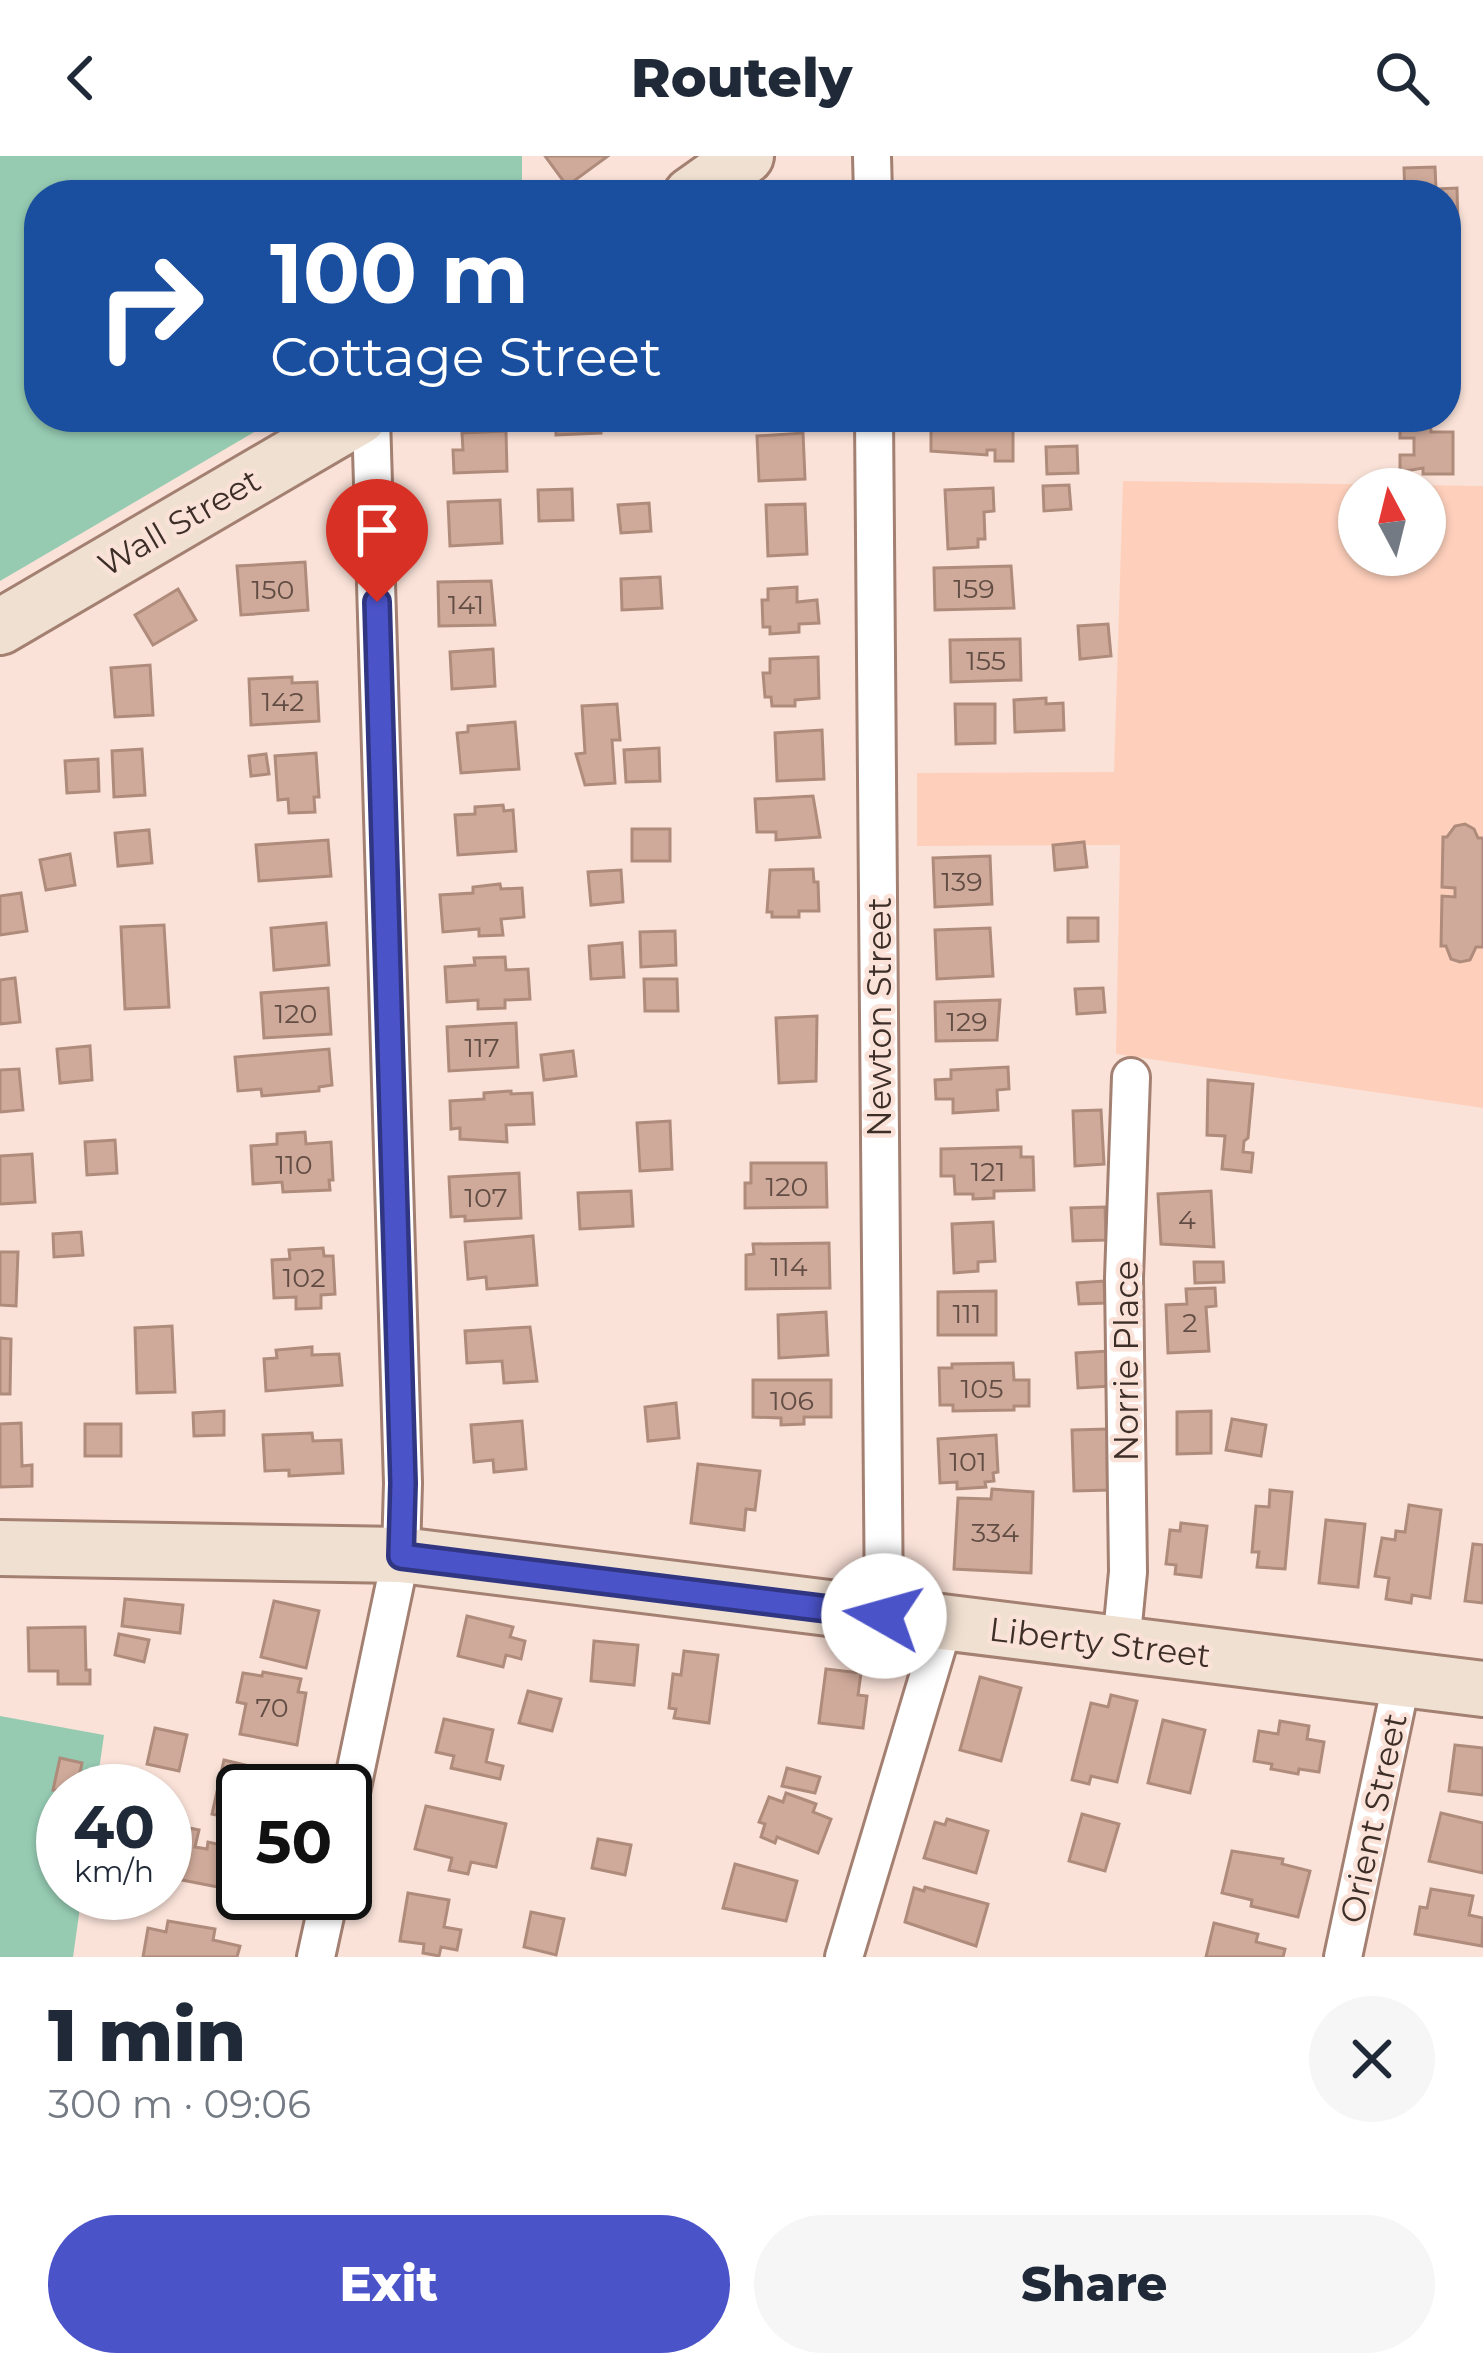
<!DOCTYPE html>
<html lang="en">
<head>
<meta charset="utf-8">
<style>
  body { margin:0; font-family:Montserrat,sans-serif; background:#f6f6f7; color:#1f2937; height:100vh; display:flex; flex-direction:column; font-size:45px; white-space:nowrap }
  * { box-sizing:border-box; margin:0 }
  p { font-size:39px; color:#747a83 }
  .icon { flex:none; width:66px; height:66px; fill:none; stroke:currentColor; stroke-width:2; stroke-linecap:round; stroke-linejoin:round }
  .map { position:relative; height:1801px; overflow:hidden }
  .panel { display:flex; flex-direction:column; background:#fff; flex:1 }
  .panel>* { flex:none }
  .guide { position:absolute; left:24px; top:24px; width:1437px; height:252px; border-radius:48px; box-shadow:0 3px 9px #0004; background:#1a4fa0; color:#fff; overflow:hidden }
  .needle { width:78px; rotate:353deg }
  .buttons { position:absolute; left:1338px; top:312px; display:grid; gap:24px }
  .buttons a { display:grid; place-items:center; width:108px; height:108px; border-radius:50%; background:#fff; box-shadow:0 3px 9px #0004; font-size:60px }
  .speed { position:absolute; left:36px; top:1608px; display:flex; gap:24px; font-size:60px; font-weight:700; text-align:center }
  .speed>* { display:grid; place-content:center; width:156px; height:156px; border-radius:50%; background:#fff; box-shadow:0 3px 9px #0004; line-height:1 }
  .speed small { font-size:30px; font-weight:400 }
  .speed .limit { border:6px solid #111; border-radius:18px; background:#fff; color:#111 }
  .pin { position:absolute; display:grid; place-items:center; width:102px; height:102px; color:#fff; margin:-123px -51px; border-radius:50% 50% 50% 0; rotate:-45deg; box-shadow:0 0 12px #0007 }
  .pin .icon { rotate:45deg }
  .me { position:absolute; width:132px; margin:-66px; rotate:277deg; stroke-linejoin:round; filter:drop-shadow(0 0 9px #0008) }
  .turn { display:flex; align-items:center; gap:42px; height:252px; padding:0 48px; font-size:54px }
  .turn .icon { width:156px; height:156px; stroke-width:2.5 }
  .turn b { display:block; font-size:84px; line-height:102px }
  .round { display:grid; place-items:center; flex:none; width:126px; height:126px; border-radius:63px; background:#f6f6f7 }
  .headline { display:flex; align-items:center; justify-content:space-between; height:204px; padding:0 48px }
  h1 { font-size:72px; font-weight:800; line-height:90px }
  .action { display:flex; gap:24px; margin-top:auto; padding:24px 48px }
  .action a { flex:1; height:138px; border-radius:72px; background:#4b53c9; color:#fff; font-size:48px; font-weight:800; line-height:138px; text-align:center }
  .action a+a { background:#f6f6f7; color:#1f2937 }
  header { display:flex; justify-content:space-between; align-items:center; height:156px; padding:0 48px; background:#fff; font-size:54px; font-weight:800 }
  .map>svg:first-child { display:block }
</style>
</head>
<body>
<header><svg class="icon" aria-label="back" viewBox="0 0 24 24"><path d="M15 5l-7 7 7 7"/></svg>Routely<svg class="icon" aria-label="search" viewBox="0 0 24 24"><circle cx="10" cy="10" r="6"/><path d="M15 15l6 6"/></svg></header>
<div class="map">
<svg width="1483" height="1801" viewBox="0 0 1483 1801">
  <rect width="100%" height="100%" fill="#fae2d8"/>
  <path fill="#fed0bc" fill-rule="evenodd" d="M1123 325 1483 330V952L1116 898 1120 689 917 690V617L1114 616ZM1359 333H1425V399H1359Z"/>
  <g fill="#96cbb2">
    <path d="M0 0H522V39H39V261H280L0 425Z"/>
    <path d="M0 1560 104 1579 96 1635H63V1737H82L73 1801H0Z"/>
  </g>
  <g fill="#cfaa9a" stroke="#af8b7b" stroke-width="3">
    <path d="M545 0H608L567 30Z"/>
    <path d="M1435 11 1436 33 1457 32 1458 69H1446V39H1405L1404 12Z"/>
    <path d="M1446 101H1454L1456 142H1446Z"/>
    <path d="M556 261H600L601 277 556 279Z"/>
    <path d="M931 261H1013V305H995V294H987V299L931 295Z"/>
    <path d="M1400 261H1430L1431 276H1453V318H1423V312L1400 316V299H1414V282H1400Z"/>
    <path d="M506 275 507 315 454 317 453 294H463L462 277Z"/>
    <path d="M803 277 805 323 759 325 757 280Z"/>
    <path d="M1077 290 1078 317 1047 318 1046 291Z"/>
    <path d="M1069 329 1071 353 1044 355 1043 330Z"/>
    <path d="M993 332 994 355 984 356 985 383H978V391L948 393 945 334Z"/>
    <path d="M572 333 573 364 539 365 538 334Z"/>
    <path d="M500 344 502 387 450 390 448 346Z"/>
    <path d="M649 347 651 375 621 377 618 349Z"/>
    <path d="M805 348 807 398 768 400 766 349Z"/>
    <path d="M305 406 308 454 241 459 237 410Z"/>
    <path d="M1011 410 1014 452 935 454 934 412Z"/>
    <path d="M660 421 662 452 622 454 621 423Z"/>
    <path d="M491 425 495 469 439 470 438 426Z"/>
    <path d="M797 431V446L817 444 819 467 799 468V476L770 478V471H763L762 444H768V433Z"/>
    <path d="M178 433 196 464 153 489 135 459Z"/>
    <path d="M1108 468 1111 500 1080 503 1078 470Z"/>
    <path d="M1020 483 1021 524 951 526 950 484Z"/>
    <path d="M493 493 495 530 452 533 450 496Z"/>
    <path d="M818 501 819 542 795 544V550H772L771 541H765L763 517H770V503Z"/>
    <path d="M150 509 153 559 115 561 111 512Z"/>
    <path d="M292 521V527L317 526 319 565 251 569 249 523Z"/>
    <path d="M1046 542V548L1063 547 1064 574 1015 576 1014 544Z"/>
    <path d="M617 548 620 584H612L615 627 585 629 576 598 585 597 582 550Z"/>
    <path d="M955 548H995V587L956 588Z"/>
    <path d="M515 566 519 613 461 617 457 577 468 576V570Z"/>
    <path d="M822 574 824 623 777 625 775 577Z"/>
    <path d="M659 592 660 625 626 626 624 594Z"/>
    <path d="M142 593 145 639 114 641 112 595Z"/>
    <path d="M316 597 319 641H314L315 656 289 657 288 643 278 644 275 600Z"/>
    <path d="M266 598 269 618 251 620 249 600Z"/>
    <path d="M98 603 99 635 67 637 65 605Z"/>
    <path d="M813 640 820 681 776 684V676H757L755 643Z"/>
    <path d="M503 649 504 655 513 654 516 695 458 699 455 659 475 658V651Z"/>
    <path d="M1465 668 1474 673 1478 682H1483V791H1476L1470 804 1460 806 1451 803 1446 790H1441L1442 740 1455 741V732L1442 731 1443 681H1447L1455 670Z"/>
    <rect x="632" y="673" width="38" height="32"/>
    <path d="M149 674 152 707 118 710 115 677Z"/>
    <path d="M328 684 331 720 259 725 256 689Z"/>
    <path d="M1084 686 1087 711 1055 714 1053 689Z"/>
    <path d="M70 698 75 729 46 734 40 704Z"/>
    <path d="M990 700 992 748 935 751 933 702Z"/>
    <path d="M813 713 814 726H818L819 755H799V761H772V756H767L770 714Z"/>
    <path d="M621 714 623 746 591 749 588 716Z"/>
    <path d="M500 728 501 733 522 732 524 761 501 763 503 779 479 780V773L443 776 440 739 473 737V731Z"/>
    <path d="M21 737 27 775 0 779V740Z"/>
    <path d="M1068 762H1098V785L1068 786Z"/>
    <path d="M326 767 329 809 274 814 271 772Z"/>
    <path d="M164 769 169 851 125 853 121 771Z"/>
    <path d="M990 772 993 820 937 823 935 774Z"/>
    <path d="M675 775 676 809 641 811 640 776Z"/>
    <path d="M622 787 624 821 591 823 589 790Z"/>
    <path d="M505 801 506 814 528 813 530 843 505 844V852L478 853V844L447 846 445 811 475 809 474 802Z"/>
    <path d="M15 822 20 866 0 868V824Z"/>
    <path d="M644 823H677L678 855H645Z"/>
    <path d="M328 832 331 878 264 882 261 837Z"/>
    <path d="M1103 832 1105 856 1077 858 1075 833Z"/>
    <path d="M1000 844 997 884 936 885 935 846Z"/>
    <path d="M817 860 816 925 779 927 776 862Z"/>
    <path d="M516 867 518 911 449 915 447 871Z"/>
    <path d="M90 890 92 924 60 927 57 893Z"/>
    <path d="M329 893 332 929 319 931V935L262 940 261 933 238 935 235 901Z"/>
    <path d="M573 895 576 920 544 924 541 899Z"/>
    <path d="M1008 911 1009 933 997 934 998 954 953 957V943H936L935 924 951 923V914Z"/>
    <path d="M19 913 23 954 0 956V914Z"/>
    <path d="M1208 924 1253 928 1248 982 1244 985 1243 996 1253 997 1251 1016 1222 1013 1225 980 1207 979Z"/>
    <path d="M511 935V938L532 937 534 968 506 969 507 986 460 983V972L451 973 450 945 484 943V937Z"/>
    <path d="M1101 954 1104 1008 1075 1010 1073 955Z"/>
    <path d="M670 965 672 1013 640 1015 637 967Z"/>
    <path d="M305 976 306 988 331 986 333 1024H329L330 1034 283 1036 282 1026 253 1028 251 990 277 988V978Z"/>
    <path d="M115 984 117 1017 87 1019 85 986Z"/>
    <path d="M1021 991V1001H1033L1034 1034 994 1035V1042L973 1043V1038H955L954 1020H941V993Z"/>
    <path d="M32 998 35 1046 0 1048V1000Z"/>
    <path d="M751 1007H826L827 1051 745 1052V1027H751Z"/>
    <path d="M519 1017 521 1062 465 1065V1060L451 1061 449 1021Z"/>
    <path d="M631 1035 633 1070 580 1073 578 1037Z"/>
    <path d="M1211 1035 1214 1091 1161 1088 1158 1038Z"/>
    <path d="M1105 1051 1106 1084 1073 1085 1071 1052Z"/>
    <path d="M993 1066 995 1105 978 1106V1115L954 1117 952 1068Z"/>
    <path d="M81 1076 83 1099 54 1101 53 1078Z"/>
    <path d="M533 1080 537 1129 487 1133 486 1121 468 1123 465 1086Z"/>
    <path d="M829 1087 830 1132 746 1133V1099L754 1098 753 1088Z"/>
    <path d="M323 1092 324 1100H333L335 1138 321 1139V1152L296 1153V1141L274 1142 272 1104 290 1103 289 1094Z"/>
    <path d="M0 1096H18L16 1150 0 1149Z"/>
    <path d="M1194 1106H1223L1224 1126 1195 1127Z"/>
    <path d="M1104 1125 1105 1147 1079 1148 1077 1127Z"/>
    <path d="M1215 1132 1216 1150 1206 1151 1209 1195 1168 1197 1166 1149 1187 1148 1186 1133Z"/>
    <path d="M996 1135V1179H938V1136Z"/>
    <path d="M826 1156 828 1199 779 1202 778 1159Z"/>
    <path d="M172 1170 175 1236 137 1237 135 1172Z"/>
    <path d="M530 1171 537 1225 504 1227 502 1205 467 1207 465 1175Z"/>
    <path d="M0 1182 11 1183 10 1238H0Z"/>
    <path d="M312 1191V1199L339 1198 342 1229 266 1235 264 1203 277 1202 276 1194Z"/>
    <path d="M1109 1195 1111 1230 1078 1232 1076 1197Z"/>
    <path d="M1013 1207 1014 1224H1029V1250H1014V1254L953 1255V1249H940L939 1212H952V1208Z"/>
    <path d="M753 1224H831V1261H804V1268L781 1269V1262L753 1261Z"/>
    <path d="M676 1247 679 1282 648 1285 645 1251Z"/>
    <path d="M224 1255V1279L194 1280 193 1257Z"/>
    <path d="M1211 1255V1297L1177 1298V1256Z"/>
    <path d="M1232 1263 1266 1269 1261 1300 1226 1294Z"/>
    <path d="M522 1265 526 1313 494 1316 493 1304 474 1306 471 1269Z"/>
    <path d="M21 1267 22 1310 32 1309V1330L0 1331V1268Z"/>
    <rect x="85" y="1268" width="36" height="32"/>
    <path d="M1108 1273 1109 1334 1074 1335 1072 1274Z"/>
    <path d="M312 1277 313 1285 341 1284 343 1317 289 1320V1314L265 1315 263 1279Z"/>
    <path d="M996 1279 998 1316 993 1317 994 1325 985 1326 986 1331 957 1333V1326L940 1327 938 1283Z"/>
    <path d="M698 1308 760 1315 755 1354 746 1353 744 1374 691 1367Z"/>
    <path d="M992 1333 1033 1336 1031 1417 954 1413 958 1342 991 1343Z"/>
    <path d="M1270 1334 1292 1336 1285 1413 1257 1411 1259 1396H1252L1256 1350 1269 1351Z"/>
    <path d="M1409 1349 1441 1354 1430 1442 1412 1439 1411 1447 1386 1443 1389 1422 1375 1420 1382 1382 1395 1384 1396 1375 1405 1376Z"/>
    <path d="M1326 1364 1365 1368 1358 1431 1319 1427Z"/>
    <path d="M1181 1367 1207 1370 1201 1421 1175 1418 1176 1409 1166 1408 1170 1374 1180 1375Z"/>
    <path d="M1473 1388 1483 1389V1447L1465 1445Z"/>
    <path d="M125 1443 183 1449 180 1477 122 1470Z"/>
    <path d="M274 1445 319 1455 306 1512 261 1501Z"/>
    <path d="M467 1460 513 1471 510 1481 525 1485 521 1503 506 1499 503 1511 458 1500Z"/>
    <path d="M85 1471 86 1514H90V1528H58V1515H29L28 1472Z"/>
    <path d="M119 1478 149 1484 144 1506 115 1499Z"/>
    <path d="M594 1485 638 1489 634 1529 591 1525Z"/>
    <path d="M684 1495 718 1499 709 1567 674 1562 676 1553 669 1552 673 1518 681 1519Z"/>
    <path d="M826 1513 861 1517 858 1539 867 1540 863 1572 819 1567Z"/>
    <path d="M263 1516 301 1523 298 1536 306 1537 297 1589 240 1578 246 1548 237 1546 243 1517 262 1520Z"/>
    <path d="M980 1521 1021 1532 1001 1605 960 1594Z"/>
    <path d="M528 1535 561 1543 552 1575 519 1567Z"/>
    <path d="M1111 1539 1137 1545 1117 1626 1091 1620 1089 1628 1072 1624 1091 1547 1108 1551Z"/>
    <path d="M444 1563 493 1574 486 1606 503 1610 500 1623 451 1612 454 1600 436 1596Z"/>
    <path d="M1163 1564 1205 1574 1190 1637 1148 1627Z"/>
    <path d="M1280 1565 1309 1570 1307 1583 1324 1586 1319 1616 1299 1613 1298 1618 1271 1613 1272 1608 1254 1605 1259 1575 1278 1578Z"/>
    <path d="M155 1572 187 1579 179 1615 147 1608Z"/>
    <path d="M1455 1589 1483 1592V1639L1449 1635Z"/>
    <path d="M60 1602 82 1607 76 1635 53 1634Z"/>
    <path d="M224 1604 288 1619 284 1635H243V1648L239 1647 235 1663 212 1658Z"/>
    <path d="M787 1612 820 1621 815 1637 782 1630Z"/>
    <path d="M786 1637 816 1648 813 1656 831 1663 818 1697 777 1681 775 1687 761 1681 765 1668 759 1666 769 1641 783 1646Z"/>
    <path d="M426 1650 506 1668 496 1711 471 1706 468 1718 449 1714 452 1702 415 1693Z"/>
    <path d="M1441 1657 1483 1667V1717L1429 1705Z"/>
    <path d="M1082 1658 1119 1668 1105 1715 1069 1705Z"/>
    <path d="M947 1663 988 1675 976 1717 924 1702 935 1666 945 1669Z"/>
    <path d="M165 1667 199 1674 195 1691 207 1693 208 1686 243 1694V1736L177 1723 182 1701 165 1697Z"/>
    <path d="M598 1683 631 1689 625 1719 592 1712Z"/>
    <path d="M1232 1695 1283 1703 1282 1708 1310 1715 1298 1761 1251 1750 1252 1744 1222 1737Z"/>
    <path d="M735 1708 797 1725 786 1765 723 1752Z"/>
    <path d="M925 1731 988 1748 976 1790 905 1766 914 1732 924 1735Z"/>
    <path d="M1431 1733 1473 1740 1469 1759 1483 1762 1482 1790 1415 1778 1420 1751 1427 1752Z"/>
    <path d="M408 1737 449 1744 444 1771 461 1774 457 1794 441 1791 439 1800 423 1797 424 1788 400 1785Z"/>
    <path d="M531 1756 564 1763 556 1799 524 1791Z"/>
    <path d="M168 1765 215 1773 213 1784 240 1790 237 1801H143L148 1772 166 1776Z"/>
    <path d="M1214 1767 1258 1778 1256 1786 1285 1793 1283 1801H1206Z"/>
  </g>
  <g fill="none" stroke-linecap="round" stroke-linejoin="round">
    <g stroke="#a38071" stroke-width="42">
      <g id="street">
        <path d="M872 0 873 39"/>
        <path d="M874 261 884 1460"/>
        <path d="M1121 1489 1128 1416 1124 1122 1131 921"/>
        <path d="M345 1665 401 1399 403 1327 371 261"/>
        <path d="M316 1801 330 1737"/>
        <path d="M844 1801 944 1468"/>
        <path d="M1343 1801 1402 1523"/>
      </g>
    </g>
    <g stroke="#a38071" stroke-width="60">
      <g id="secondary">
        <path d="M691 39 746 0"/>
        <path d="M0 471 359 261"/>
        <path d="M0 1392 401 1399 1483 1533"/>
      </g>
    </g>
    <use href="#street" stroke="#fff" stroke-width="36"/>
    <use href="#secondary" stroke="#f0e0d1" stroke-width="54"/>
  </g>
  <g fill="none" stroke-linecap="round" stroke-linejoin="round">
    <g stroke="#313683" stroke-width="30">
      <path id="route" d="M377 446 403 1327 401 1400 884 1460"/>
    </g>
    <use href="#route" stroke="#4b53c9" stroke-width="21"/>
  </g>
  <g text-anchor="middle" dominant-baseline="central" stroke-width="9" stroke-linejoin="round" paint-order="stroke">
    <g font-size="27" fill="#624d44">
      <text x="974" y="432">159</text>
      <text x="273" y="433">150</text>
      <text x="466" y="448">141</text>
      <text x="986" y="504">155</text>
      <text x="283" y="545">142</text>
      <text x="962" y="725">139</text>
      <text x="296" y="857">120</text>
      <text x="967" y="865">129</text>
      <text x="482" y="891">117</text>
      <text x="294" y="1008">110</text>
      <text x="988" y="1015">121</text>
      <text x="787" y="1030">120</text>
      <text x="486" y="1041">107</text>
      <text x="1187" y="1063">4</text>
      <text x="789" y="1110">114</text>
      <text x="304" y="1121">102</text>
      <text x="967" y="1157">111</text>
      <text x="1190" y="1166">2</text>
      <text x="982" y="1232">105</text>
      <text x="792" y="1244">106</text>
      <text x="968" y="1305">101</text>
      <text x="995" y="1376">334</text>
      <text x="272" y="1551">70</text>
    </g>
    <g font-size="33" fill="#3d2e28" stroke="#fae2d8">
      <text transform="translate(179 366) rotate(-30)">Wall Street</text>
      <text transform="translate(879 861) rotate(-90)">Newton Street</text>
      <text transform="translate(1126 1205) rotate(-90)">Norrie Place</text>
      <text transform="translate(1100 1486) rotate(7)">Liberty Street</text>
      <text transform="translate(1373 1662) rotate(-78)">Orient Street</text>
    </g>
  </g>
</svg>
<div class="buttons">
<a><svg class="needle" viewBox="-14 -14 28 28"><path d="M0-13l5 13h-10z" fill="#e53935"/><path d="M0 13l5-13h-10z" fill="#747a83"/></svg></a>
</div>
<div class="speed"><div>40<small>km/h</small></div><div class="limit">50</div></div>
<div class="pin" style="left:377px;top:446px;background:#d93025"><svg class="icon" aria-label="arrive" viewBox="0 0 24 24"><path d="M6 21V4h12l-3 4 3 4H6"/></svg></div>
<svg class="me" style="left:884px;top:1460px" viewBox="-20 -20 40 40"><circle r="19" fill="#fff"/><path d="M0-13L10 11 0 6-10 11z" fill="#4b53c9"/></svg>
<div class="guide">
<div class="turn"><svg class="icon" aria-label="right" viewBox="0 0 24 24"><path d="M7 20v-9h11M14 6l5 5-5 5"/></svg><div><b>100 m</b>Cottage Street</div></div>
</div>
</div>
<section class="panel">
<div class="headline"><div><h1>1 min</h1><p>300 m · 09:06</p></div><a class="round"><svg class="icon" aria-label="close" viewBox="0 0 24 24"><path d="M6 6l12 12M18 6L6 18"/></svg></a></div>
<div class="action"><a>Exit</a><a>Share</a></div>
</section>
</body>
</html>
